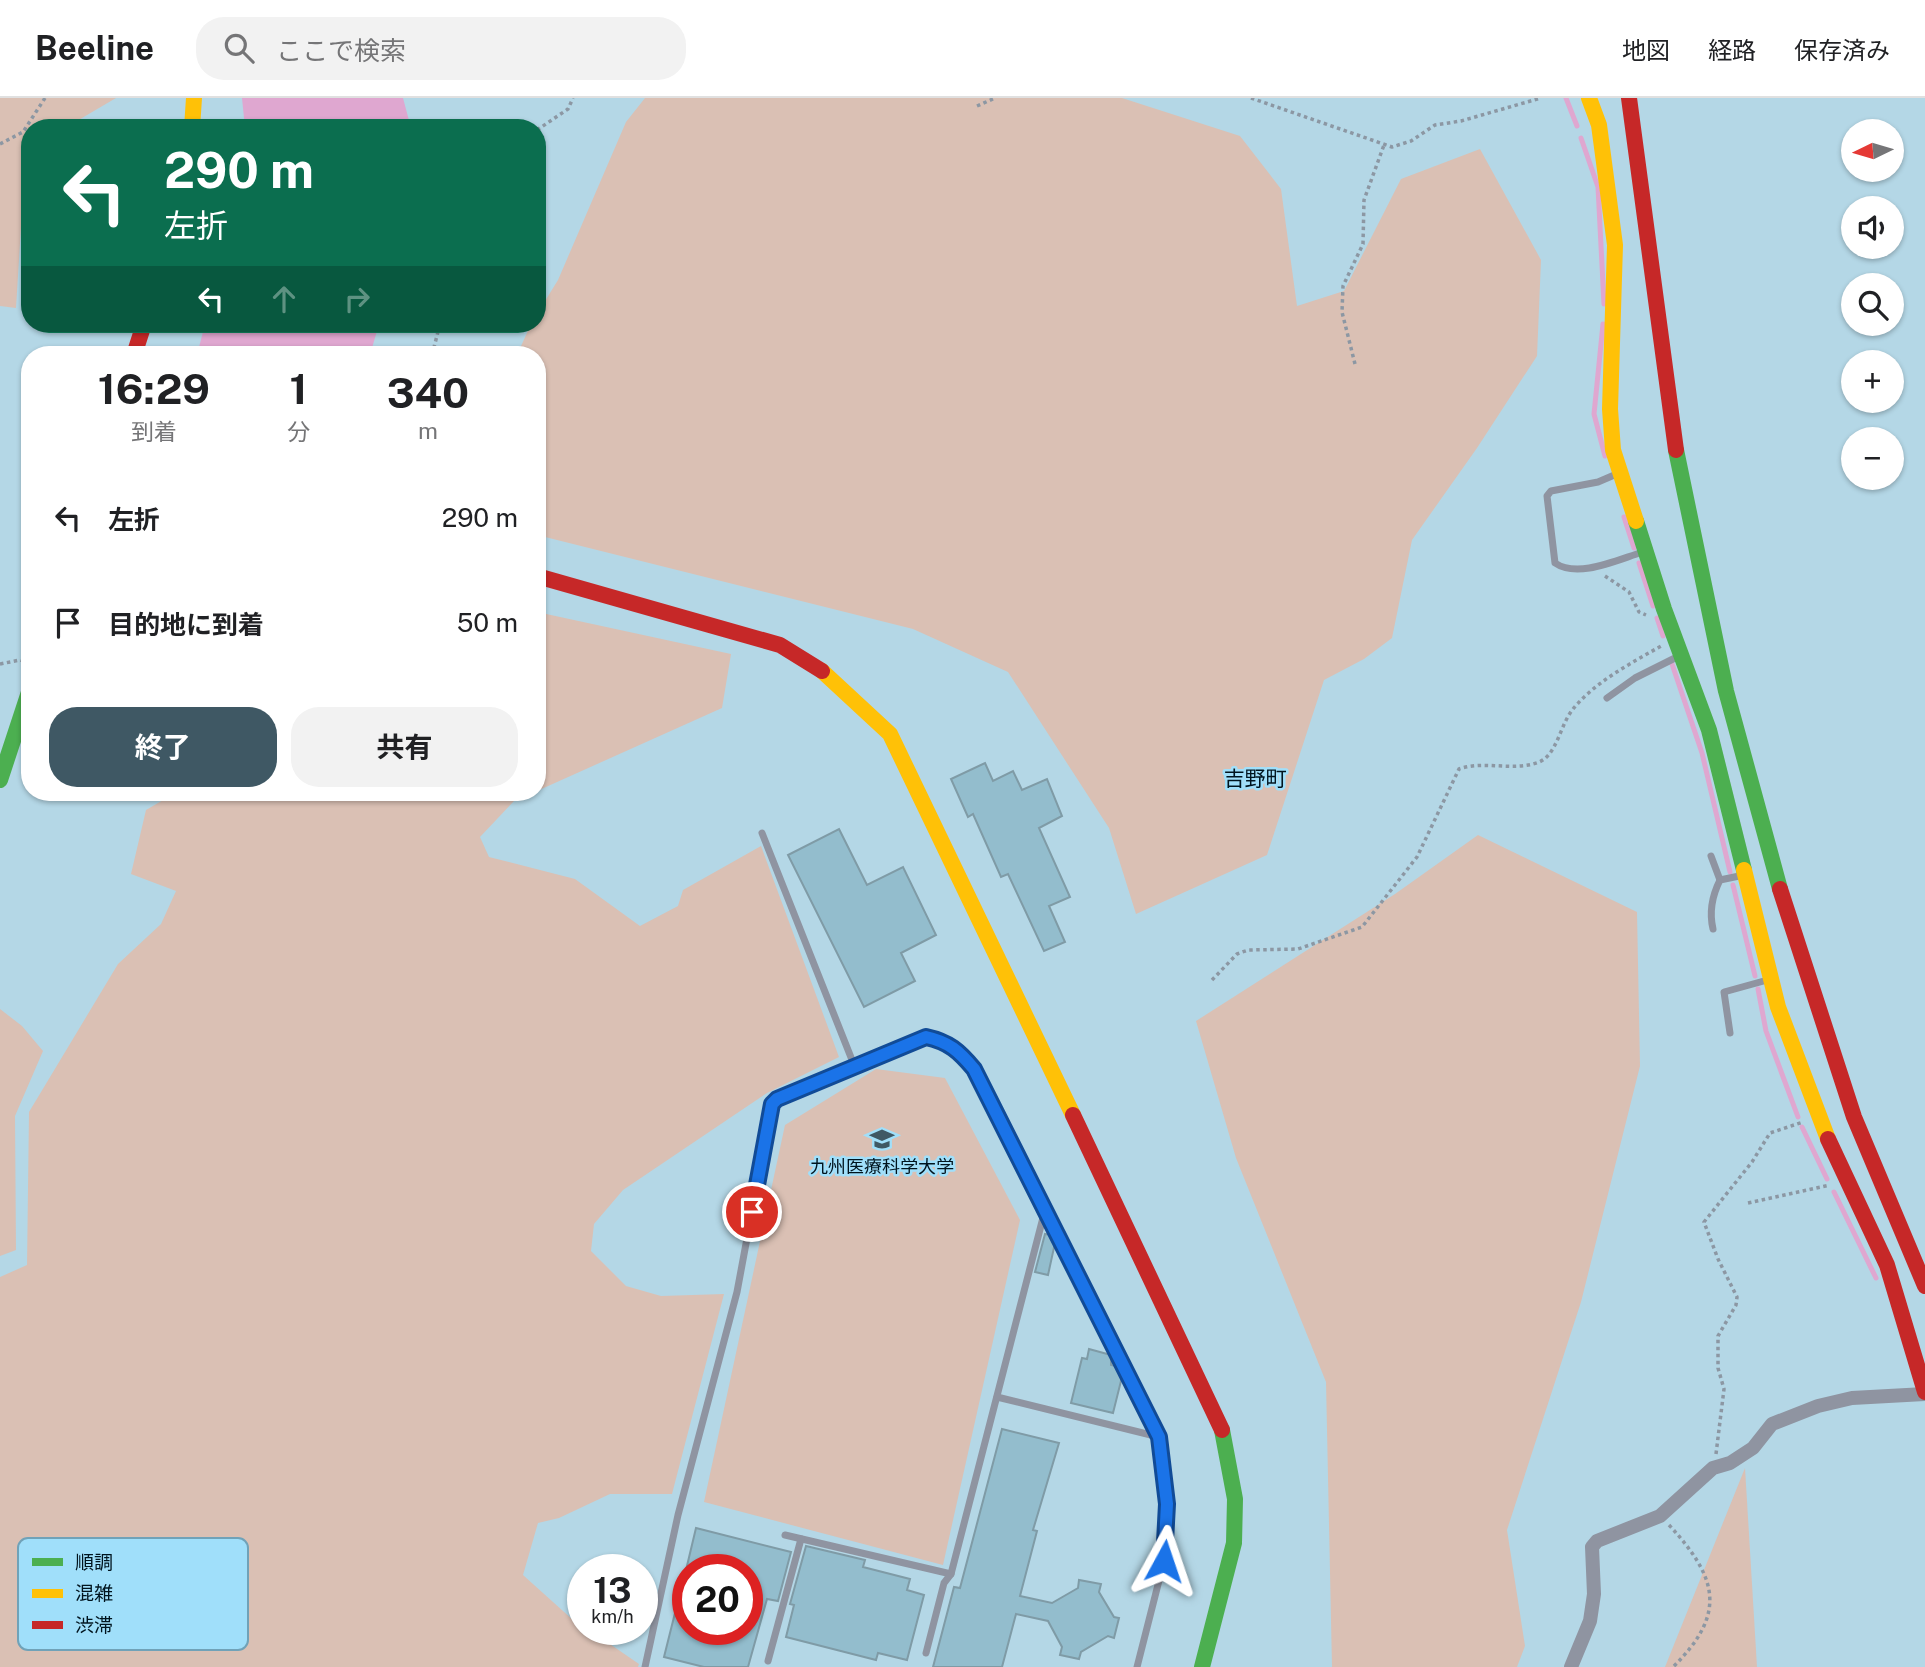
<!DOCTYPE html>
<html lang="ja">
<head>
<meta charset="utf-8">
<style>
  body { margin:0; font-family:"Public Sans","Noto Sans JP",sans-serif; background:#f2f2f2; color:#202124; height:100vh; display:flex; flex-direction:column; font-size:26px; white-space:nowrap }
  * { box-sizing:border-box; margin:0 }
  p { font-size:23px; color:#757577 }
  .icon { flex:none; width:38px; height:38px; fill:none; stroke:currentColor; stroke-width:2; stroke-linecap:round; stroke-linejoin:round }
  .map { position:relative; flex:1; overflow:hidden }
  .drawer { position:absolute; left:21px; top:248px; width:525px; height:455px; display:flex; flex-direction:column; background:#fff; border-radius:28px; box-shadow:0 2px 5px #0004 }
  .drawer>* { flex:none }
  .hud { position:absolute; left:21px; top:21px; width:525px; height:214px; border-radius:28px; box-shadow:0 2px 5px #0004; background:#0b6e4f; color:#fff; overflow:hidden }
  .needle { width:46px; rotate:265deg }
  .tools { position:absolute; left:1841px; top:21px; display:grid; gap:14px }
  .tools a { display:grid; place-items:center; width:63px; height:63px; border-radius:50%; background:#fff; box-shadow:0 2px 5px #0004; font-size:35px }
  .speed { position:absolute; left:567px; top:1456px; display:flex; gap:14px; font-size:35px; font-weight:700; text-align:center }
  .speed>* { display:grid; place-content:center; width:91px; height:91px; border-radius:50%; background:#fff; box-shadow:0 2px 5px #0004; line-height:1 }
  .speed small { font-size:18px; font-weight:400 }
  .speed .limit { border:10px solid #d22; background:#fff; color:#111 }
  .pin { position:absolute; display:grid; place-items:center; width:60px; height:60px; color:#fff; margin:-30px; border:4px solid #fff; border-radius:50%; box-shadow:0 2px 7px #0007 }
  .me { position:absolute; width:77px; margin:-38px; rotate:5deg; stroke-linejoin:round; filter:drop-shadow(0 0 5px #0008) }
  .turn { display:flex; align-items:center; gap:24px; height:147px; padding:0 28px; font-size:32px }
  .turn .icon { width:91px; height:91px; stroke-width:2.5 }
  .turn b { display:block; font-size:49px; line-height:60px }
  .lanes { display:flex; align-items:center; height:66px; padding:0 28px; background:#0003; justify-content:center; gap:35px; direction:ltr }
  .lanes .off { opacity:.35 }
  .eta { display:flex; justify-content:space-evenly; align-items:center; height:119px; text-align:center }
  .eta b { font-size:42px; font-weight:700; line-height:49px }
  .button { display:flex; gap:14px; margin-top:auto; padding:14px 28px }
  .button a { flex:1; height:80px; border-radius:28px; background:#3f5864; color:#fff; font-size:28px; font-weight:700; line-height:80px; text-align:center }
  .button a+a { background:#f2f2f2; color:#202124 }
  ul { padding:0; list-style:none }
  li { display:flex; align-items:center; gap:21px; height:105px; padding:0 28px }
  li div { flex:1 }
  li b { display:block; font-size:26px }
  li em { font-style:normal }
  header { display:flex; align-items:center; gap:42px; box-sizing:border-box; height:98px; padding:0 35px; background:#fff; border-bottom:2px solid #e0e0e0 }
  header strong { font-size:33px }
  nav { display:flex; gap:38px; margin-inline-start:auto; font-size:24px }
  .search { width:490px; height:63px; background:#f2f2f2; display:flex; align-items:center; gap:18px; box-sizing:border-box; padding:0 24px; border-radius:28px; color:#757577; font-size:26px }
  .map>svg:first-child { display:block }
</style>
</head>
<body>
<header>
<strong>Beeline</strong>
<div class="search"><svg class="icon" aria-label="search" viewBox="0 0 24 24"><circle cx="10" cy="10" r="6"/><path d="M15 15l6 6"/></svg>ここで検索</div>
<nav><a>地図</a><a>経路</a><a>保存済み</a></nav>
</header>
<div class="map">
<svg width="1925" height="1569" viewBox="0 0 1925 1569">
  <rect width="100%" height="100%" fill="#b4d7e6"/>
  <g fill="#dac0b4">
    <path d="M0 0H116L65 30H30V74L24 81 16 210 0 208Z"/>
    <path d="M645 0H1122L1240 38 1281 91 1297 208 1344 193 1401 81 1480 51 1541 162 1537 258 1477 350 1412 442 1392 540 1364 561 1324 582 1267 757 1136 816 1109 730 1008 574 913 531 537 437V257H517L531 226H537V216L558 182 626 24Z"/>
    <path d="M537 514 731 556 722 610 537 693Z"/>
    <path d="M175 695H534L514 703 480 739 489 759 575 781 640 828 678 808 683 792 761 748 839 959 767 995 623 1092 594 1126 591 1153 626 1188 661 1198 724 1196 672 1396H610L559 1420 538 1425 523 1477 583 1531H588L639 1566 638 1569H0V1179L27 1167 29 1014 118 866 161 826 176 793 131 776 146 712Z"/>
    <path d="M1478 737 1637 814 1640 968 1581 1204 1507 1432 1525 1548 1517 1569H1332L1326 1284 1236 1060 1196 923 1395 796Z"/>
    <path d="M0 911 22 928 43 953 15 1018 16 1152 0 1158Z"/>
    <path d="M876 971 945 980 1020 1122 943 1467 704 1404 785 1027Z"/>
    <path d="M1745 1370 1757 1569H1665Z"/>
  </g>
  <g fill="#dfa7d0">
    <path d="M242 0H403L411 30H245Z"/>
    <path d="M205 226H379L370 257H197Z"/>
  </g>
  <g fill="none" stroke-linecap="round" stroke-linejoin="round">
    <g stroke="#dfa7d0" stroke-width="5">
      <path d="M1566 0 1577 28"/>
      <path d="M1581 40 1598 89 1604 206"/>
      <path d="M1603 226 1594 316 1605 358"/>
      <path d="M1624 419 1634 450"/>
      <path d="M1639 465 1653 508"/>
      <path d="M1657 520 1663 538"/>
      <path d="M1672 566 1702 655 1730 774"/>
      <path d="M1733 787 1755 878"/>
      <path d="M1758 891 1766 933 1798 1019"/>
      <path d="M1802 1029 1827 1081"/>
      <path d="M1834 1094 1876 1180"/>
    </g>
  </g>
  <g fill="#93bdcd" stroke="#7f9ba6" stroke-width="2">
    <path d="M985 665 993 683 1013 673 1022 692 1047 681 1062 718 1039 730 1070 799 1049 808 1065 844 1044 853 1008 776 1001 779 973 716 968 719 951 681Z"/>
    <path d="M839 731 867 787 903 769 936 837 901 855 915 883 864 909 788 757Z"/>
    <path d="M1045 1136 1051 1137 1055 1145 1048 1177 1035 1174Z"/>
    <path d="M1089 1251 1111 1257V1267L1116 1268 1122 1279 1113 1315 1071 1305 1082 1260 1087 1261Z"/>
    <path d="M1002 1331 1059 1345 1033 1432 1037 1433 1020 1498 1052 1505 1078 1490 1079 1482 1101 1486 1099 1494 1114 1519 1119 1520 1114 1540 1108 1538 1081 1554 1079 1561 1060 1557 1062 1549 1048 1523 1016 1516 1002 1569H933L954 1489 960 1490Z"/>
    <path d="M696 1430 791 1454 778 1503 767 1501 748 1569H704L664 1559 683 1483 688 1484V1531H747V1472H686Z"/>
    <path d="M806 1448 865 1462 863 1469 910 1481 907 1492 924 1497 907 1562 878 1555 876 1562 786 1539 794 1507 790 1506Z"/>
  </g>
  <g fill="none" stroke-linecap="round" stroke-linejoin="round">
    <g stroke="#8c97a3" stroke-width="3.5" stroke-dasharray="3.5 3.5" stroke-linecap="butt">
      <path d="M1251 0 1392 49 1411 43 1435 27 1461 23 1541 0"/>
      <path d="M977 8 995 0"/>
      <path d="M537 32 568 11 573 0"/>
      <path d="M0 46 23 34 45 0"/>
      <path d="M432 257 440 226"/>
      <path d="M1355 266 1342 214 1343 188 1363 146 1364 102 1384 47"/>
      <path d="M1605 478 1629 494 1639 514 1646 517"/>
      <path d="M0 566 20 562 30 565"/>
      <path d="M1212 882 1237 856 1248 852 1298 851 1362 829 1417 759 1459 671C1485 662 1514 674 1539 664 1557 657 1560 627 1573 611 1596 583 1630 566 1661 548"/>
      <path d="M1748 1105 1830 1087"/>
      <path d="M1716 1356 1724 1291 1718 1270V1238L1736 1207 1737 1199 1718 1161 1704 1124 1752 1064 1770 1035 1803 1024"/>
      <path d="M1669 1427C1717 1479 1728 1515 1673 1569"/>
    </g>
    <g stroke="#8f94a1" stroke-width="7">
      <path d="M1619 375 1598 384 1551 393 1547 398 1555 465C1578 481 1619 461 1643 454"/>
      <path d="M1607 600 1635 580 1681 557"/>
      <path d="M762 735 854 967"/>
      <path d="M1711 758 1720 782"/>
      <path d="M1713 831C1709 814 1712 798 1720 782L1744 777"/>
      <path d="M1730 935 1724 894 1771 881"/>
      <path d="M997 1299 1159 1339"/>
      <path d="M785 1437 951 1476"/>
      <path d="M926 1555 944 1485 951 1476 1045 1112"/>
      <path d="M768 1563 801 1441"/>
      <path d="M645 1569 678 1417 737 1194 772 1006 777 1001 926 938C949 944 959 953 974 971L1159 1339 1167 1406 1164 1463 1137 1569"/>
    </g>
    <path stroke="#8f94a1" stroke-width="14" d="M1571 1569 1590 1523 1594 1496 1592 1449 1597 1443 1660 1418 1713 1370 1730 1365 1753 1350 1772 1326 1818 1308 1852 1300 1925 1296"/>
    <g stroke="#4caf50" stroke-width="16">
      <path d="M1676 352 1726 593 1780 791"/>
      <path d="M1636 423 1664 511 1709 632 1744 772"/>
      <path d="M0 682 30 591"/>
      <path d="M1202 1569 1234 1445 1235 1401 1222 1332"/>
    </g>
    <g stroke="#ffc107" stroke-width="16">
      <path d="M1589 0 1599 27 1615 147 1610 311 1613 352 1636 423"/>
      <path d="M192 30 194 0"/>
      <path d="M822 573 890 636 1073 1017"/>
      <path d="M1744 772 1778 909 1828 1041"/>
    </g>
    <g stroke="#c62828" stroke-width="16">
      <path d="M1629 0 1676 352"/>
      <path d="M134 257 144 226"/>
      <path d="M537 478 780 547 822 573"/>
      <path d="M1780 791 1854 1019 1925 1188"/>
      <path d="M1073 1017 1222 1332"/>
      <path d="M1828 1041 1887 1167 1925 1294"/>
    </g>
  </g>
  <g fill="none" stroke-linecap="round" stroke-linejoin="round">
    <g stroke="#114b97" stroke-width="18">
      <path id="route" d="M752 1114 772 1006 777 1001 926 939C949 944 959 953 974 971L1159 1339 1167 1406 1164 1463"/>
    </g>
    <use href="#route" stroke="#1a73e8" stroke-width="12"/>
  </g>
  <defs>
    <g id="university-bare" transform="scale(1.89)"><path d="M0-5L7-2L0 1L-7-2ZM-4 1L0 2.5L4 1V4Q0 6-4 4Z" fill="#3f5864" stroke="#a0dffa" stroke-width="2.5" paint-order="stroke"/></g>
  </defs>
  <g fill-rule="evenodd">
    <use href="#university-bare" x="882" y="1041"/>
  </g>
  <g text-anchor="middle" dominant-baseline="central" stroke-width="5" stroke-linejoin="round" paint-order="stroke">
    <g font-size="18" fill="#00141e" stroke="#a0dffa">
      <text x="882" y="1068">九州医療科学大学</text>
    </g>
    <g font-size="21" fill="#00141e" stroke="#a0dffa">
      <text x="1255" y="680">吉野町</text>
    </g>
  </g>
  <rect x="18" y="1440" width="230" height="112" rx="10" fill="#a0dffa" stroke="#70a2b8" stroke-width="2"/>
  <rect x="32" y="1460" width="31" height="8" fill="#4caf50"/>
  <rect x="32" y="1491" width="31" height="9" fill="#ffc107"/>
  <rect x="32" y="1523" width="31" height="8" fill="#c62828"/>
  <g font-size="19" fill="#00141e">
    <text x="75" y="1471">順調</text>
    <text x="75" y="1502">混雑</text>
    <text x="75" y="1534">渋滞</text>
  </g>
</svg>
<div class="tools">
<a><svg class="needle" viewBox="-14 -14 28 28"><path d="M0-13l5 13h-10z" fill="#e53935"/><path d="M0 13l5-13h-10z" fill="#757577"/></svg></a>
<a><svg class="icon" aria-label="sound" viewBox="0 0 24 24"><path d="M4 9h4l5-4v14l-5-4H4zM17 9q2 3 0 6"/></svg></a>
<a><svg class="icon" aria-label="search" viewBox="0 0 24 24"><circle cx="10" cy="10" r="6"/><path d="M15 15l6 6"/></svg></a>
<a>+</a>
<a>−</a>
</div>
<div class="speed"><div>13<small>km/h</small></div><div class="limit">20</div></div>
<div class="pin" style="left:752px;top:1114px;background:#d93025"><svg class="icon" aria-label="arrive" viewBox="0 0 24 24"><path d="M6 21V4h12l-3 4 3 4H6"/></svg></div>
<svg class="me" style="left:1164px;top:1463px" viewBox="-20 -20 40 40"><path d="M0-17L14 15 0 8-14 15z" fill="#1a73e8" stroke="#fff" stroke-width="4"/></svg>
<div class="hud">
<div class="turn"><svg class="icon" aria-label="left" viewBox="0 0 24 24"><path d="M17 20v-9H6M10 6l-5 5 5 5"/></svg><div><b>290 m</b>左折</div></div>
<div class="lanes"><svg class="icon" aria-label="left" viewBox="0 0 24 24"><path d="M17 20v-9H6M10 6l-5 5 5 5"/></svg><svg class="icon off" aria-label="ahead" viewBox="0 0 24 24"><path d="M12 20V5M6 11l6-6 6 6"/></svg><svg class="icon off" aria-label="right" viewBox="0 0 24 24"><path d="M7 20v-9h11M14 6l5 5-5 5"/></svg></div>
</div>
<section class="drawer">
<div class="eta">
<div><b>16:29</b><p>到着</p></div>
<div><b>1</b><p>分</p></div>
<div><b>340</b><p>m</p></div>
</div>
<ul>
<li><svg class="icon" aria-label="left" viewBox="0 0 24 24"><path d="M17 20v-9H6M10 6l-5 5 5 5"/></svg><div><b>左折</b></div><em>290 m</em></li>
<li><svg class="icon" aria-label="arrive" viewBox="0 0 24 24"><path d="M6 21V4h12l-3 4 3 4H6"/></svg><div><b>目的地に到着</b></div><em>50 m</em></li>
</ul>
<div class="button"><a>終了</a><a>共有</a></div>
</section>
</div>
</body>
</html>
